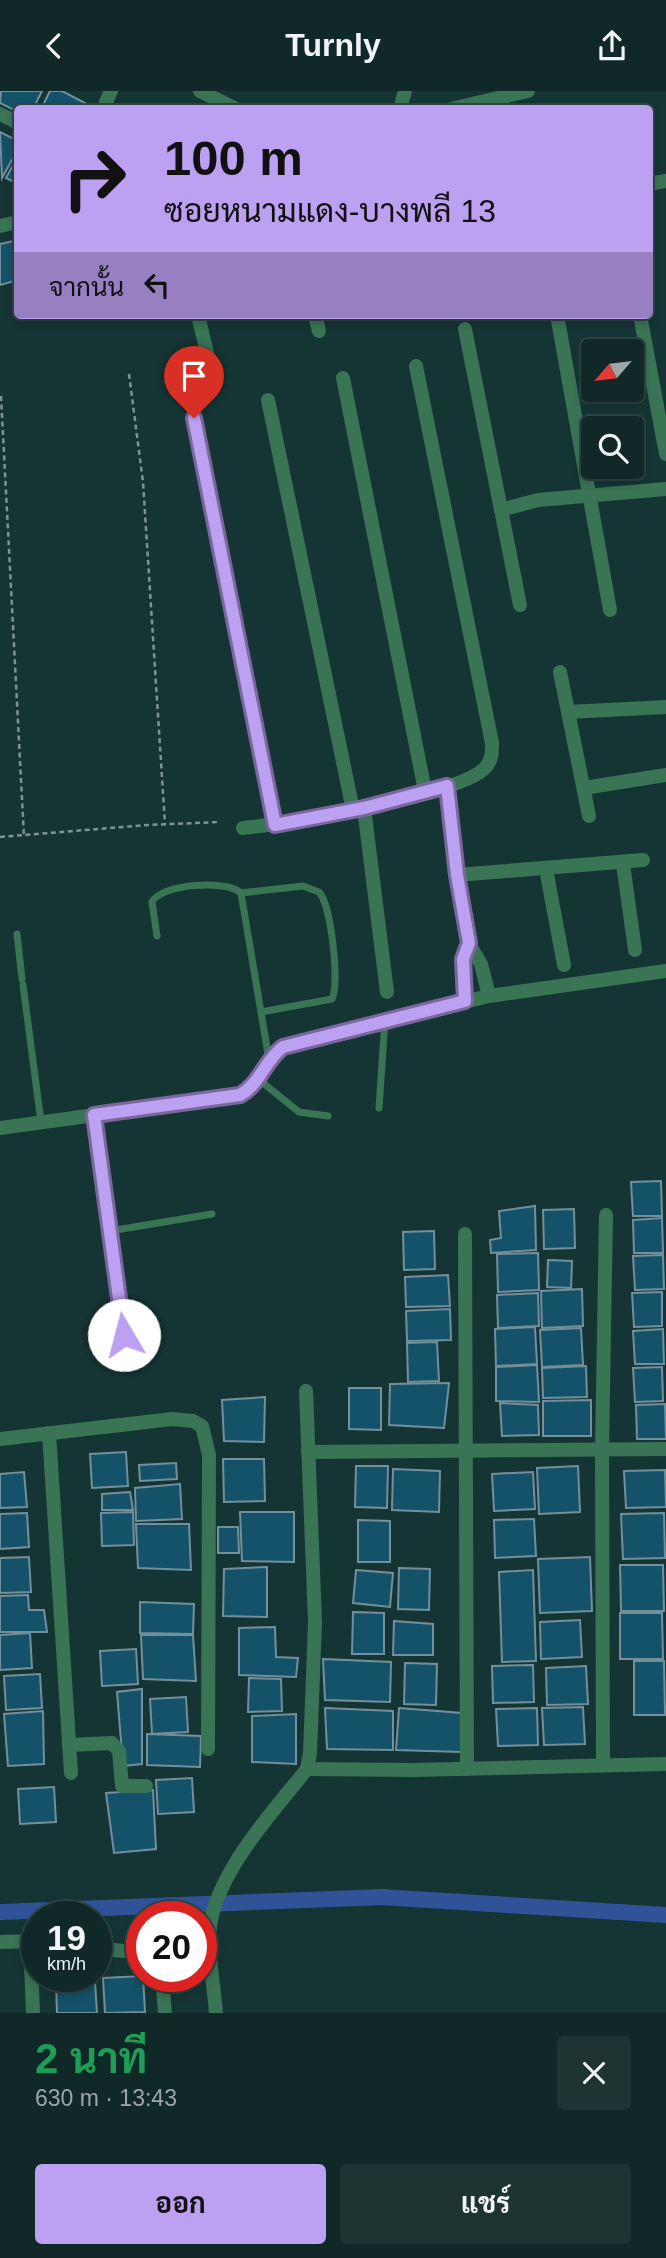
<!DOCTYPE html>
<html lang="th">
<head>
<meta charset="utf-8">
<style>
  body { margin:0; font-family:Helvetica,Sarabun,sans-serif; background:#1e3433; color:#f1f3f6; height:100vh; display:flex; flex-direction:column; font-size:26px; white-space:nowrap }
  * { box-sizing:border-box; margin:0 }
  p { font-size:23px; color:#9ca6a7 }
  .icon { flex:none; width:38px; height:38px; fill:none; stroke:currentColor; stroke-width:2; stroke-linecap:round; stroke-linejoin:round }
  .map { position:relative; height:1922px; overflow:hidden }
  .drawer { display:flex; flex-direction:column; background:#102827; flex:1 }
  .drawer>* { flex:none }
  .banner { position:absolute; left:14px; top:14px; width:639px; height:214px; border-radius:7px; box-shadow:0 4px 10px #0003,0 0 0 2px #304444; background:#bca0f2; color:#111; overflow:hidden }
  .needle { width:46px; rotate:242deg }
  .buttons { position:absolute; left:581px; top:248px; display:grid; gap:14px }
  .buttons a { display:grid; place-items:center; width:63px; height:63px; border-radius:7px; background:#102827; box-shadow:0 4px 10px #0003,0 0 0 2px #304444; font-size:35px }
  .speed { position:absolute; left:21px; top:1810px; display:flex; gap:14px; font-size:35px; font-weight:700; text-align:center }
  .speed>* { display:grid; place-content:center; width:91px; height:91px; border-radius:50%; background:#102827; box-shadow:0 4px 10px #0003,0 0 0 2px #304444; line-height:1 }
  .speed small { font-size:18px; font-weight:400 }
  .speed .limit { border:10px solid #d22; background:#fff; color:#111 }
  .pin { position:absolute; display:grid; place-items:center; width:60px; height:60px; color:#fff; margin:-72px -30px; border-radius:50% 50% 50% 0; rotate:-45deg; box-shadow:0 0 7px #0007 }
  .pin .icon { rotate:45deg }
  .me { position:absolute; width:77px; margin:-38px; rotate:352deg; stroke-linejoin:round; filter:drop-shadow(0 0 5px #0008) }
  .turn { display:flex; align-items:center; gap:24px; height:147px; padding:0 35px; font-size:32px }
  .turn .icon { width:91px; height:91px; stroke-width:2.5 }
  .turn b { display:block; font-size:49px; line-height:60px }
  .then { display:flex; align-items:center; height:66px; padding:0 35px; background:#0003; gap:14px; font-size:26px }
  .round { display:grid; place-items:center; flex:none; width:74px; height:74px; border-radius:7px; background:#1e3433 }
  .overview { display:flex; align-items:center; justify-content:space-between; height:119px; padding:0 35px }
  h1 { font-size:42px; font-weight:700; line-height:52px; color:#1e9e55 }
  .action { display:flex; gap:14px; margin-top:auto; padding:14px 35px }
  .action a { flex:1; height:80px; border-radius:7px; background:#bca0f2; color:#111; font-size:28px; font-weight:700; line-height:80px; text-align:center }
  .action a+a { background:#1e3433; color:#f1f3f6 }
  header { display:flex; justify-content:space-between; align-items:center; height:91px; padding:0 35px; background:#102827; font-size:32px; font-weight:700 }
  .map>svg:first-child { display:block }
</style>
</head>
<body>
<header><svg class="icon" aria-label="back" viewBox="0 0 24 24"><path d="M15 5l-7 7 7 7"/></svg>Turnly<svg class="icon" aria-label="share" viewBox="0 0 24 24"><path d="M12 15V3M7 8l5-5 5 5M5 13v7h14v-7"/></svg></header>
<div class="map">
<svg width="666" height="1922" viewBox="0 0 666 1922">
  <rect width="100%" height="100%" fill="#153534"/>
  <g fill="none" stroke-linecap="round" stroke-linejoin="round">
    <path stroke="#305398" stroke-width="16" d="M0 1821 382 1806 666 1824"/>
  </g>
  <g fill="#135269" stroke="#738f9c" stroke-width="2">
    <path d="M1 0H42L33 18H18V21L0 12Z"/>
    <path d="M50 0H62L85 12 83 18H41Z"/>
    <path d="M0 41 18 50V58L2 87Z"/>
    <path d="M18 65V93L6 87Z"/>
    <path d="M18 149V189L0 194V153Z"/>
    <path d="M661 1090 662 1125H633L631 1091Z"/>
    <path d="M535 1115 536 1159 491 1162 490 1149 501 1147 499 1120Z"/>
    <path d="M574 1118 575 1157 544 1158 543 1119Z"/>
    <path d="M662 1127 663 1162H634L633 1129Z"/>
    <path d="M434 1140 435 1178 404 1179 403 1141Z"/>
    <path d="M538 1162 539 1199 498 1201 497 1163Z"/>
    <path d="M663 1164 664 1198 635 1199 633 1165Z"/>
    <path d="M548 1169 572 1170 571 1197 547 1196Z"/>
    <path d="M448 1184 450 1215 406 1216 405 1186Z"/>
    <path d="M582 1198 583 1235 542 1237 541 1200Z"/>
    <path d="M662 1201V1235L634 1236 632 1202Z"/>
    <path d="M538 1202 539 1235 498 1237 497 1204Z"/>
    <path d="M450 1218 451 1249 407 1250 406 1220Z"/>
    <path d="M535 1236 537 1273 496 1275 495 1238Z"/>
    <path d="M581 1237 583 1274 542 1276 540 1239Z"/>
    <path d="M663 1238 664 1273H635L633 1240Z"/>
    <path d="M437 1251 439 1290 408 1291 407 1252Z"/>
    <path d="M537 1274 539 1311 496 1310V1276Z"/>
    <path d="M586 1275 587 1306 543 1307 542 1277Z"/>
    <path d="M662 1276 663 1310 635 1311 633 1277Z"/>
    <path d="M449 1292 444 1337 389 1334 390 1293Z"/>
    <path d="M349 1297H381V1339L349 1338Z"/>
    <path d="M265 1306 264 1351 224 1350 222 1309Z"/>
    <path d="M591 1309V1345H543V1310Z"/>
    <path d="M500 1312 538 1314 539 1344 502 1345Z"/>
    <path d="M665 1313 666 1348H637L636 1314Z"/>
    <path d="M126 1361 128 1395 92 1397 90 1363Z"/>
    <path d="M223 1368H264L265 1410 224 1411Z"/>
    <path d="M176 1372 177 1388 140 1390 139 1374Z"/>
    <path d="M356 1375H388L387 1417 355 1416Z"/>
    <path d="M578 1375 580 1421 539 1423 537 1377Z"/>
    <path d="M393 1378 440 1380 439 1421 392 1419Z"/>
    <path d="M665 1379 666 1416 626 1417 624 1380Z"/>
    <path d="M24 1381 27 1416 0 1417V1383Z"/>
    <path d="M533 1381 535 1418 494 1420 492 1383Z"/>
    <path d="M180 1393 182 1428 136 1430 135 1397Z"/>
    <path d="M130 1401 133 1419H102V1403Z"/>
    <path d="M133 1421 134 1454 102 1455 101 1422Z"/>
    <path d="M240 1421H294V1471L242 1470Z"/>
    <path d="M27 1422 29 1456 0 1458V1423Z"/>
    <path d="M664 1422 665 1467 623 1468 621 1423Z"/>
    <path d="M534 1428 536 1465 495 1467 494 1429Z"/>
    <path d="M358 1429 390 1430V1471H358Z"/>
    <path d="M136 1433H189L191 1479 138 1477Z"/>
    <path d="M218 1436H238L239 1462H218Z"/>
    <path d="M29 1466 31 1501 0 1502V1467Z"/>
    <path d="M590 1466 592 1520 540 1522 538 1468Z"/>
    <path d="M620 1474H663L664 1520H621Z"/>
    <path d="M267 1476V1526L223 1525 224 1478Z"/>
    <path d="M399 1477 430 1478 429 1519 398 1518Z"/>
    <path d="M356 1479 393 1482 390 1516 353 1512Z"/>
    <path d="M533 1479 536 1570 502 1571 499 1481Z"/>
    <path d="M28 1504 29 1519H44L47 1541H0V1505Z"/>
    <path d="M140 1511 194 1513 193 1543 140 1542Z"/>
    <path d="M353 1521 384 1522V1563H352Z"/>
    <path d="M620 1522H662L663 1568H620Z"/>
    <path d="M580 1529 582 1566 541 1568 540 1531Z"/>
    <path d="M394 1530 433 1533V1564H393Z"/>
    <path d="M275 1536 276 1566 298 1567 296 1586 239 1584V1537Z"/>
    <path d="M30 1542 32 1577 0 1579V1544Z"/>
    <path d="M141 1544H193L196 1590 143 1588Z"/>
    <path d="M136 1558 138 1593 102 1595 100 1560Z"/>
    <path d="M323 1568 391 1571 390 1611 325 1609Z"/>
    <path d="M634 1570H664L665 1624H634Z"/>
    <path d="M405 1572 437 1573 436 1614 404 1613Z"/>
    <path d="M533 1574 534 1611 493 1612 492 1575Z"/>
    <path d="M586 1575 588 1613 547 1614 546 1577Z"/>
    <path d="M40 1583 42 1617 6 1619 4 1585Z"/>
    <path d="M249 1587 281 1588 282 1620 248 1621Z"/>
    <path d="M142 1598V1673L123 1675 117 1601Z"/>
    <path d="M186 1606 188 1641 152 1643 150 1608Z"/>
    <path d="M583 1616 585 1653 544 1654 542 1617Z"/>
    <path d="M325 1617 393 1620V1659L327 1658Z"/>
    <path d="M399 1617 462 1622 461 1661 396 1659Z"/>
    <path d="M537 1617 538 1654 498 1655 496 1618Z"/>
    <path d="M43 1620 44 1673 8 1675 4 1623Z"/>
    <path d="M296 1623V1673L252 1671V1625Z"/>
    <path d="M147 1643 201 1645 200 1676 147 1674Z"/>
    <path d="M192 1687 194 1721 158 1723 156 1689Z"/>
    <path d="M54 1696 56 1731 20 1733 18 1698Z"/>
    <path d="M153 1699 156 1758 114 1762 106 1702Z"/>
    <path d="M143 1885 145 1921 105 1922 103 1887Z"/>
    <path d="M95 1891 97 1922H57L56 1893Z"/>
  </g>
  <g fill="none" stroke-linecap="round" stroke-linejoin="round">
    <g stroke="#7c9493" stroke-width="2.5" stroke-dasharray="5 3.5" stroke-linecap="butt">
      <path d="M129 283 143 391 165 733"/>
      <path d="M1 305 24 746"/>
      <path d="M0 746 147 734 220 731"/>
    </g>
    <g stroke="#397454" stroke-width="7">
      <path d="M241 802 303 795 319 801C331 813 340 893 332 908L261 921"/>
      <path d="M17 843 22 888"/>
      <path d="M157 845 152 811C161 793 226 788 241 802L269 969"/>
      <path d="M23 894 41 1031"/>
      <path d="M258 988 299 1021 328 1025"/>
      <path d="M379 1017 385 929"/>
      <path d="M94 1024 124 1245"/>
      <path d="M110 1140 212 1123"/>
    </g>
    <g stroke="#397454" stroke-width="14">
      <path d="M200 0 236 18"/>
      <path d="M103 18 111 0"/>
      <path d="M400 18 405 0"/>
      <path d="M451 18 528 0"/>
      <path d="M0 23 18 32"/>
      <path d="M649 93 666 90"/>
      <path d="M0 135 18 131"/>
      <path d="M198 224 207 262"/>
      <path d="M315 224 319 240"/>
      <path d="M557 224 610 519"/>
      <path d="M640 224 666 363"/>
      <path d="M465 238 520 514"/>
      <path d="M343 287 425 700"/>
      <path d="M268 309 353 719"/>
      <path d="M194 327 275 734"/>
      <path d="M501 419 538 409 666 398"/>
      <path d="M560 581 589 725"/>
      <path d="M568 621 666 616"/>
      <path d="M447 695 462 820 469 853 481 873 489 905"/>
      <path d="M584 697 666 684"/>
      <path d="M364 717 387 901"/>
      <path d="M243 737C286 733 459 704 485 677 492 670 492 661 492 652L416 275"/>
      <path d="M623 773 635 859"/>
      <path d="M546 778 564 874"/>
      <path d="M457 784 643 769"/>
      <path d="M465 910 463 868 469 853"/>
      <path d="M0 1037 240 1004C268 988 261 963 298 951L489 905 666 880"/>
      <path d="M465 1143 467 1678"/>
      <path d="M49 1342 71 1682"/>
      <path d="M0 1348 172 1328 193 1330 202 1335 209 1364 208 1658"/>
      <path d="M308 1361 666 1358"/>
      <path d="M69 1654 112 1652 119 1660 122 1695H146"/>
      <path d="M603 1674 602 1359 606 1124"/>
      <path d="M307 1678 414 1679 666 1673"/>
      <path d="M30 1849 33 1922"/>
      <path d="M0 1851 37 1850"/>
      <path d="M96 1857 142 1862"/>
      <path d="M162 1885 165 1922"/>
      <path d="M216 1922C214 1891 204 1851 213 1821 227 1770 275 1718 307 1678L310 1662 315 1531 306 1300"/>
    </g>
  </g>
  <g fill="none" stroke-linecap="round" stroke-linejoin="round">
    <g stroke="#7a689d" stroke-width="18">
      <path id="route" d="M124 1244 94 1024 240 1004C260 993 265 969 283 956L465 910 463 868 469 852 457 784 447 695 364 717 275 734 194 327"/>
    </g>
    <use href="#route" stroke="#bca0f2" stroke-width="12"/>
  </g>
</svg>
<div class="buttons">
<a><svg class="needle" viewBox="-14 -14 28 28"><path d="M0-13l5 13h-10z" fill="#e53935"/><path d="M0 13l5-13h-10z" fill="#9ca6a7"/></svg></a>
<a><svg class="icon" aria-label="search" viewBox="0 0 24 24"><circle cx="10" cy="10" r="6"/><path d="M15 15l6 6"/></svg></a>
</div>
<div class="speed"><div>19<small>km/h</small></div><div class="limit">20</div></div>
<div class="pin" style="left:194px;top:327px;background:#d93025"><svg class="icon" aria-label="arrive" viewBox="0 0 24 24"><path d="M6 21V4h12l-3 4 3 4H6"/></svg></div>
<svg class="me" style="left:124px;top:1244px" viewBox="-20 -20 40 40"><circle r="19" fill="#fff"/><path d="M0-13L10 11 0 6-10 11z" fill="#bca0f2"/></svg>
<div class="banner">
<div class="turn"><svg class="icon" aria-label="right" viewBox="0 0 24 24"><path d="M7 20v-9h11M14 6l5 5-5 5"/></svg><div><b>100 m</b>ซอยหนามแดง-บางพลี 13</div></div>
<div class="then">จากนั้น<svg class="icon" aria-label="left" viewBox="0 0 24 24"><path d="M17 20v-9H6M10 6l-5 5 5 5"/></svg></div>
</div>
</div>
<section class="drawer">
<div class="overview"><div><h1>2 นาที</h1><p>630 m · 13:43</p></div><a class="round"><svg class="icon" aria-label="close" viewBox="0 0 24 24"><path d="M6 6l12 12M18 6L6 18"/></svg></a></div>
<div class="action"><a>ออก</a><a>แชร์</a></div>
</section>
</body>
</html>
